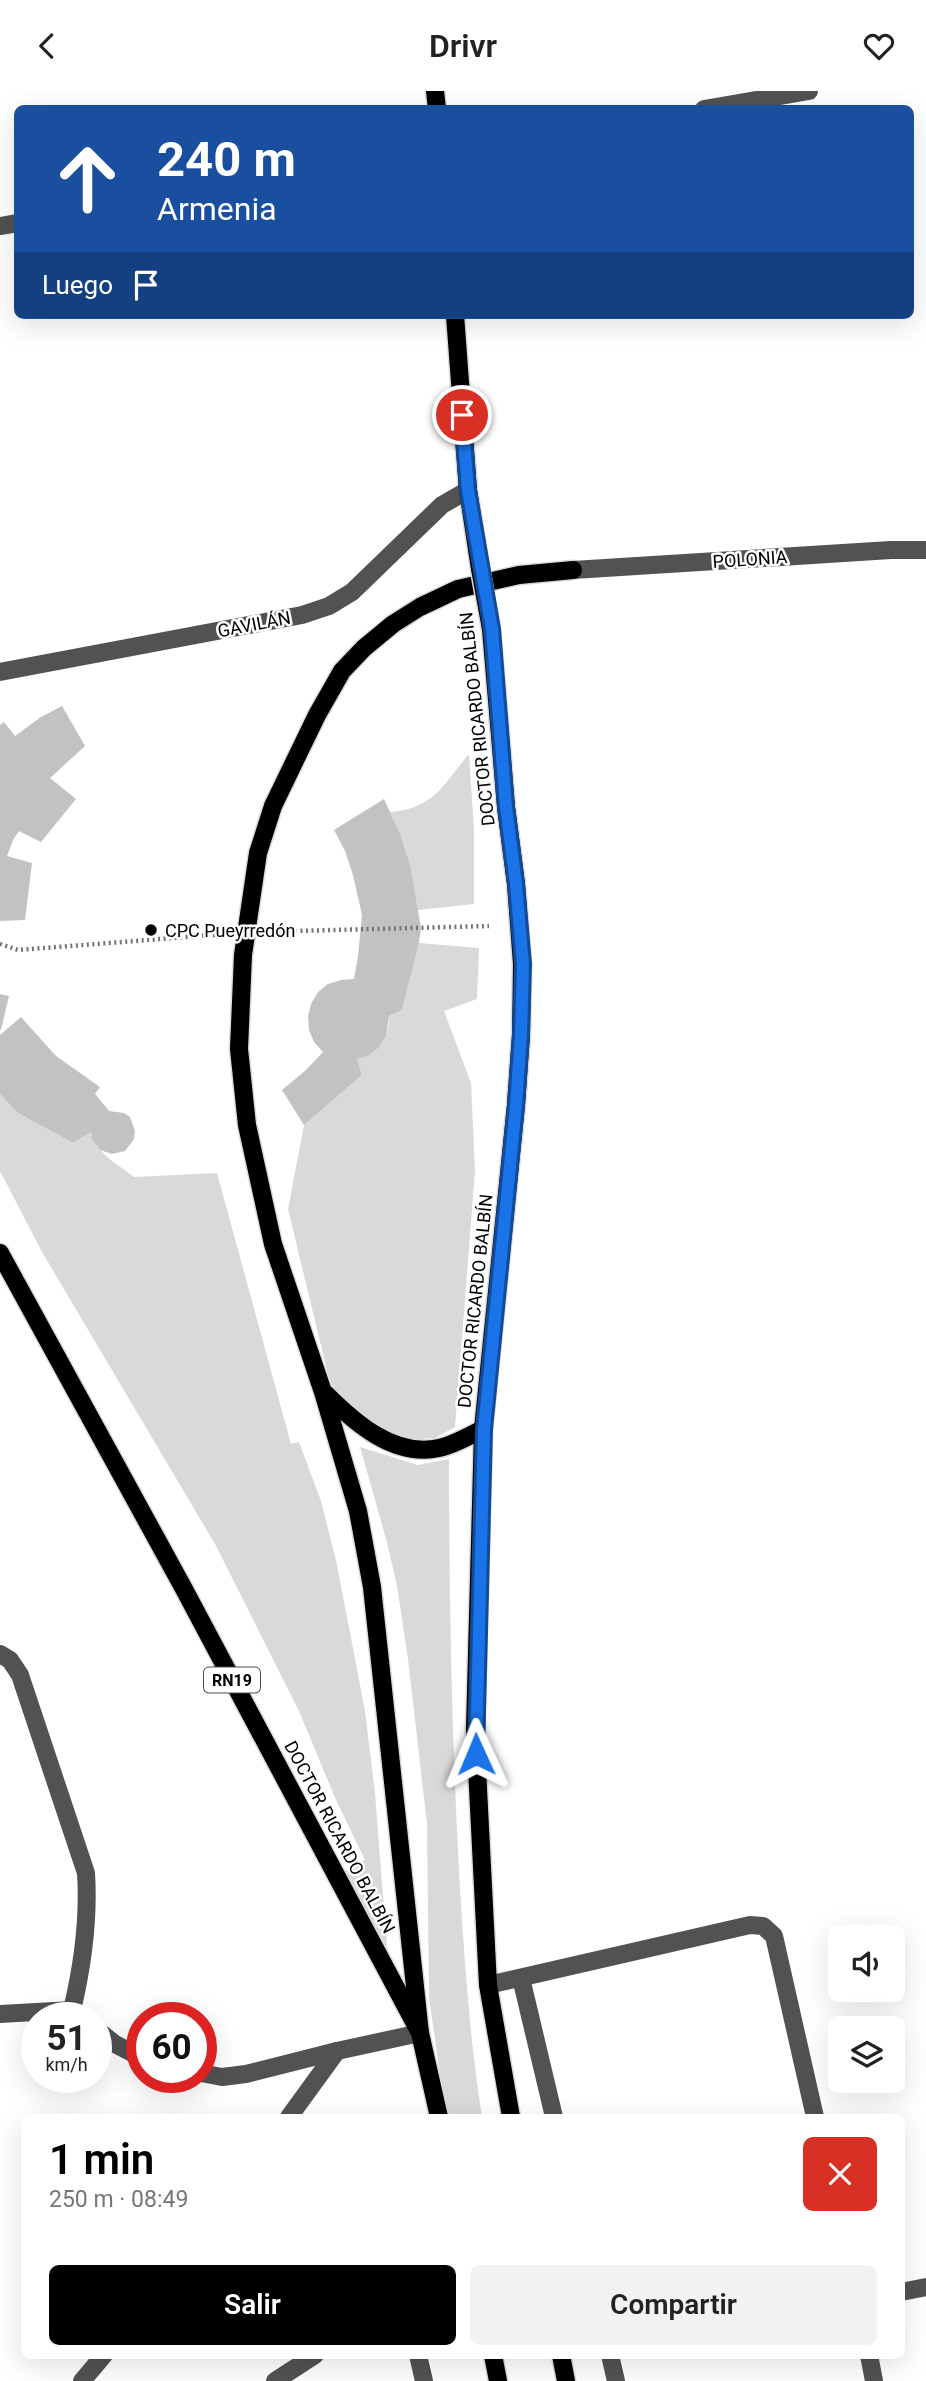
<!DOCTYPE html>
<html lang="es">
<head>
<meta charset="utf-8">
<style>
  body { margin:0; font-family:Roboto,sans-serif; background:#f2f2f2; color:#222; height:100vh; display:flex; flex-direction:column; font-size:26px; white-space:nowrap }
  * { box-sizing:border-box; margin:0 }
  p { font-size:23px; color:#767676 }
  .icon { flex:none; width:38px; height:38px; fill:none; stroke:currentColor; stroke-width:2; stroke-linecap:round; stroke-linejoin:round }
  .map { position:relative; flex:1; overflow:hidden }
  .sheet { position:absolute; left:21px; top:2023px; width:884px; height:245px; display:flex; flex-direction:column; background:#fff; border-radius:10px; box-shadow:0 7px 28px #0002 }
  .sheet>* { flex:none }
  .top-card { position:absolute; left:14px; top:14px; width:900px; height:214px; border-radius:10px; box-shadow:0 7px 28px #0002; background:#1a4fa0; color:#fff; overflow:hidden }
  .tools { position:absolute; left:828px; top:1834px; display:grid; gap:14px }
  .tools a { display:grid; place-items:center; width:77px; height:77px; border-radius:10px; background:#fff; box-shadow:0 7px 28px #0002; font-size:35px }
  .speed { position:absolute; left:21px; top:1911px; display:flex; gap:14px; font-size:35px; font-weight:700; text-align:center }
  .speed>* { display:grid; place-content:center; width:91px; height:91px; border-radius:50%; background:#fff; box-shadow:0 7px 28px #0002; line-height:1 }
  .speed small { font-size:18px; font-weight:400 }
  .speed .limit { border:10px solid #d22; background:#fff; color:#111 }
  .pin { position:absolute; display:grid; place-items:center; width:60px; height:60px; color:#fff; margin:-30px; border:4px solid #fff; border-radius:50%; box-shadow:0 2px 7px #0007 }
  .me { position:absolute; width:77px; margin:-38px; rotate:359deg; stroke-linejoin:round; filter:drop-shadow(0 0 5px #0008) }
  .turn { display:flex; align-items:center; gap:24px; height:147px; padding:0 28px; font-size:32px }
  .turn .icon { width:91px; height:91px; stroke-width:2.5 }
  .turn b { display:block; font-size:49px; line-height:60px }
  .then { display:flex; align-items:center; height:66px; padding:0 28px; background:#0003; gap:14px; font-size:26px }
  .round { display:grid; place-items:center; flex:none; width:74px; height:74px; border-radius:10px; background:#f2f2f2 }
  .head { display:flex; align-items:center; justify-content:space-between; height:119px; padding:0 28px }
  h1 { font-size:42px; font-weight:600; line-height:52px; color:#000 }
  .action { display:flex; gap:14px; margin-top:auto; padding:14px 28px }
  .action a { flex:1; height:80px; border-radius:10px; background:#000; color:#fff; font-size:28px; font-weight:600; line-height:80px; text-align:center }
  .action a+a { background:#f2f2f2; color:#222 }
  header { display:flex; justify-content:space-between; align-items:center; height:91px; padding:0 28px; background:#fff; font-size:32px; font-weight:600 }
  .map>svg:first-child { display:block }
</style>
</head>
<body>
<header><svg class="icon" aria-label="back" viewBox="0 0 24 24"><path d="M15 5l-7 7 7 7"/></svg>Drivr<svg class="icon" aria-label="heart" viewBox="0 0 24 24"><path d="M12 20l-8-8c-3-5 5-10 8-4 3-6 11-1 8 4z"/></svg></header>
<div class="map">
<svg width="926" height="2290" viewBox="0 0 926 2290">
  <rect width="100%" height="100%" fill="#fff"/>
  <g fill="#d9d9d9">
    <path d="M469 663 474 738V813L418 819 405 758 390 721C435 717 442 695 469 663Z"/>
    <path d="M419 852 479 857 477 908 444 920 471 992 475 1080 455 1336 435 1347 408 1349 383 1341 332 1300 288 1118 304 1034 362 984 357 968C376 961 390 947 389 925L402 919Z"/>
    <path d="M0 1003 18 1022 73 1052 91 1041C94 1061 119 1074 134 1086L217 1082 291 1353 299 1351 321 1410 336 1469 365 1620 375 1702 388 1868 345 1780 365 1769 336 1709 299 1620 215 1453 42 1161 0 1080Z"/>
    <path d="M360 1356 418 1374 449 1368C449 1512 452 1656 460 1799 465 1875 470 1951 482 2026H446L429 1906 427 1733 408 1568 397 1495 387 1451Z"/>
  </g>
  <g fill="#c2c2c2">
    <path d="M62 615 85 655 50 687 76 708 41 751 19 740 13 749 7 765 32 772 25 829 0 830V634L4 631 15 645 41 626Z"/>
    <path d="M384 708 400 743 410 774 421 837 419 852 402 919 389 925 386 945 378 957 369 964 357 968 362 984 304 1034 282 999 306 979 323 961 314 951 309 939 308 925 311 913 318 901 328 893 341 889 354 888 358 865 362 824 353 784 345 760 334 739Z"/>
    <path d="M0 903 9 905 1 939H0Z"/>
    <path d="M21 926 56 965 100 996 95 1003 109 1020 124 1022 130 1026 135 1040 134 1048 125 1060 112 1063 100 1059 92 1048 91 1041 73 1052 18 1022 0 1003V944Z"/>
  </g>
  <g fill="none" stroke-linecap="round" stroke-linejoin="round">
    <g stroke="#dbdbdb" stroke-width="21">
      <g id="major">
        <path d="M435 0 437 18"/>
        <path d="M455 224 468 399 480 478"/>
        <path d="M491 538 506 716 516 793 522 873 521 944 516 1014 483 1338 475 1638 488 1894 511 2026"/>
        <path d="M0 1162 184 1498 420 1942 439 2026"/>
        <path d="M326 1303C354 1331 394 1367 439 1357 454 1354 469 1345 483 1338"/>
        <path d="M420 1942 372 1496 358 1420 323 1301 273 1153 247 1034 239 958 243 864 258 762 273 715 317 624 342 580 364 557 393 533 420 516 458 498 519 484 573 479"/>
        <path d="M493 2264 498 2290"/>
        <path d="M561 2264 566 2290"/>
      </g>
    </g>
    <g stroke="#747474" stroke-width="4.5" stroke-dasharray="2 3.5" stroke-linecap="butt">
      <path d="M295 840 489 835"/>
      <path d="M0 853 18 859 213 844"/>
    </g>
    <g stroke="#525252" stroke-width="18">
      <path d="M704 18 809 0"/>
      <path d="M0 135 18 132"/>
      <path d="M573 479 891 459H926"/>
      <path d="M0 581 302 524 329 515 352 501 442 414 468 399"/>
      <path d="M0 1563 10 1569 20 1584 86 1782C89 1829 83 1873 72 1919"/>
      <path d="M521 1887 554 2026"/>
      <path d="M488 1894 750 1834 763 1835 774 1845 815 2026"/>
      <path d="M0 1923 72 1919 82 1927"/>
      <path d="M96 1938 115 1953 142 1967"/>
      <path d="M201 1982 222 1986 246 1983 337 1960 420 1942"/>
      <path d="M289 2026 337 1960"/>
      <path d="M901 2201 926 2196"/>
      <path d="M418 2264 424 2290"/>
      <path d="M610 2264 616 2290"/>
      <path d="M869 2264 874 2290"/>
      <path d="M82 2290 104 2264"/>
      <path d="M275 2290 315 2264"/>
    </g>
    <use href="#major" stroke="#000" stroke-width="18"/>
    <g stroke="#dbdbdb" stroke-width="21" stroke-linecap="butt">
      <path id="major-bridge" d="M480 478 491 538"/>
    </g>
    <path stroke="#747474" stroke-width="4.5" stroke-dasharray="2 3.5" stroke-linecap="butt" d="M213 844 295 840"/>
    <use href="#major-bridge" stroke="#000" stroke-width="18"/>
  </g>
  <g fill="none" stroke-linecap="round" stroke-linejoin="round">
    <g stroke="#114b97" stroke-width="18">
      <path id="route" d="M462 324 468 399 492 538 506 716 516 793 523 873 521 944 516 1014 484 1338 476 1663"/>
    </g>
    <use href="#route" stroke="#1a73e8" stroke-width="12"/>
  </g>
  <circle fill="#000" stroke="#fff" stroke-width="2.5" cx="151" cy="839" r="7"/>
  <g text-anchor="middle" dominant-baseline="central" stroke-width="5" stroke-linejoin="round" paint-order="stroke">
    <rect fill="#fff" stroke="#4c4c4c" stroke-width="2" x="204" y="1576.5" width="56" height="25" rx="5"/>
    <g font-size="16" font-weight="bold" fill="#000">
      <text x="232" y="1589">RN19</text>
    </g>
    <g font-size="18" fill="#000" stroke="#fff">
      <text transform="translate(750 468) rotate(-4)">POLONIA</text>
      <text transform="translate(254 533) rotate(-11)">GAVILÁN</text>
      <text transform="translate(477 628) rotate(-96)">DOCTOR RICARDO BALBÍN</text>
      <text transform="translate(475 1210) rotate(-84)">DOCTOR RICARDO BALBÍN</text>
      <text transform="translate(340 1746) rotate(62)">DOCTOR RICARDO BALBÍN</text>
    </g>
    <g font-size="18" fill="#000" stroke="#fff" text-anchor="start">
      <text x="165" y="839">CPC Pueyrredón</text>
    </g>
  </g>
</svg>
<div class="tools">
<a><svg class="icon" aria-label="sound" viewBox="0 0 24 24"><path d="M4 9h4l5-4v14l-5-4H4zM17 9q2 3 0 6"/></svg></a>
<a><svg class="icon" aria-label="layers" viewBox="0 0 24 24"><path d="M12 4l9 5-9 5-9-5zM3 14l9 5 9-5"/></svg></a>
</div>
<div class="speed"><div>51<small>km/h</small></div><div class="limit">60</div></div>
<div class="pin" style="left:462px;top:324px;background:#d93025"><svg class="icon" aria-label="arrive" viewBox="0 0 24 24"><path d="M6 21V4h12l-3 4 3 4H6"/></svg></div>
<svg class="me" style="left:476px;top:1663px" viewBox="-20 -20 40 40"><path d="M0-17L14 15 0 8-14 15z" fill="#1a73e8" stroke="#fff" stroke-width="4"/></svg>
<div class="top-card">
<div class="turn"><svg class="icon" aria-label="ahead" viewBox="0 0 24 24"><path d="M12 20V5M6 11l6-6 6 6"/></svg><div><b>240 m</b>Armenia</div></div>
<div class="then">Luego<svg class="icon" aria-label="arrive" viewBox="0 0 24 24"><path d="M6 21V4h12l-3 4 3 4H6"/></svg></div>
</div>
<section class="sheet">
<div class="head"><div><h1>1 min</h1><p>250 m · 08:49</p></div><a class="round" style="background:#d93025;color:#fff"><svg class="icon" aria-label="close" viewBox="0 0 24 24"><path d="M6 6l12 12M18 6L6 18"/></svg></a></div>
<div class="action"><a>Salir</a><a>Compartir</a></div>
</section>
</div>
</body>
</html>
